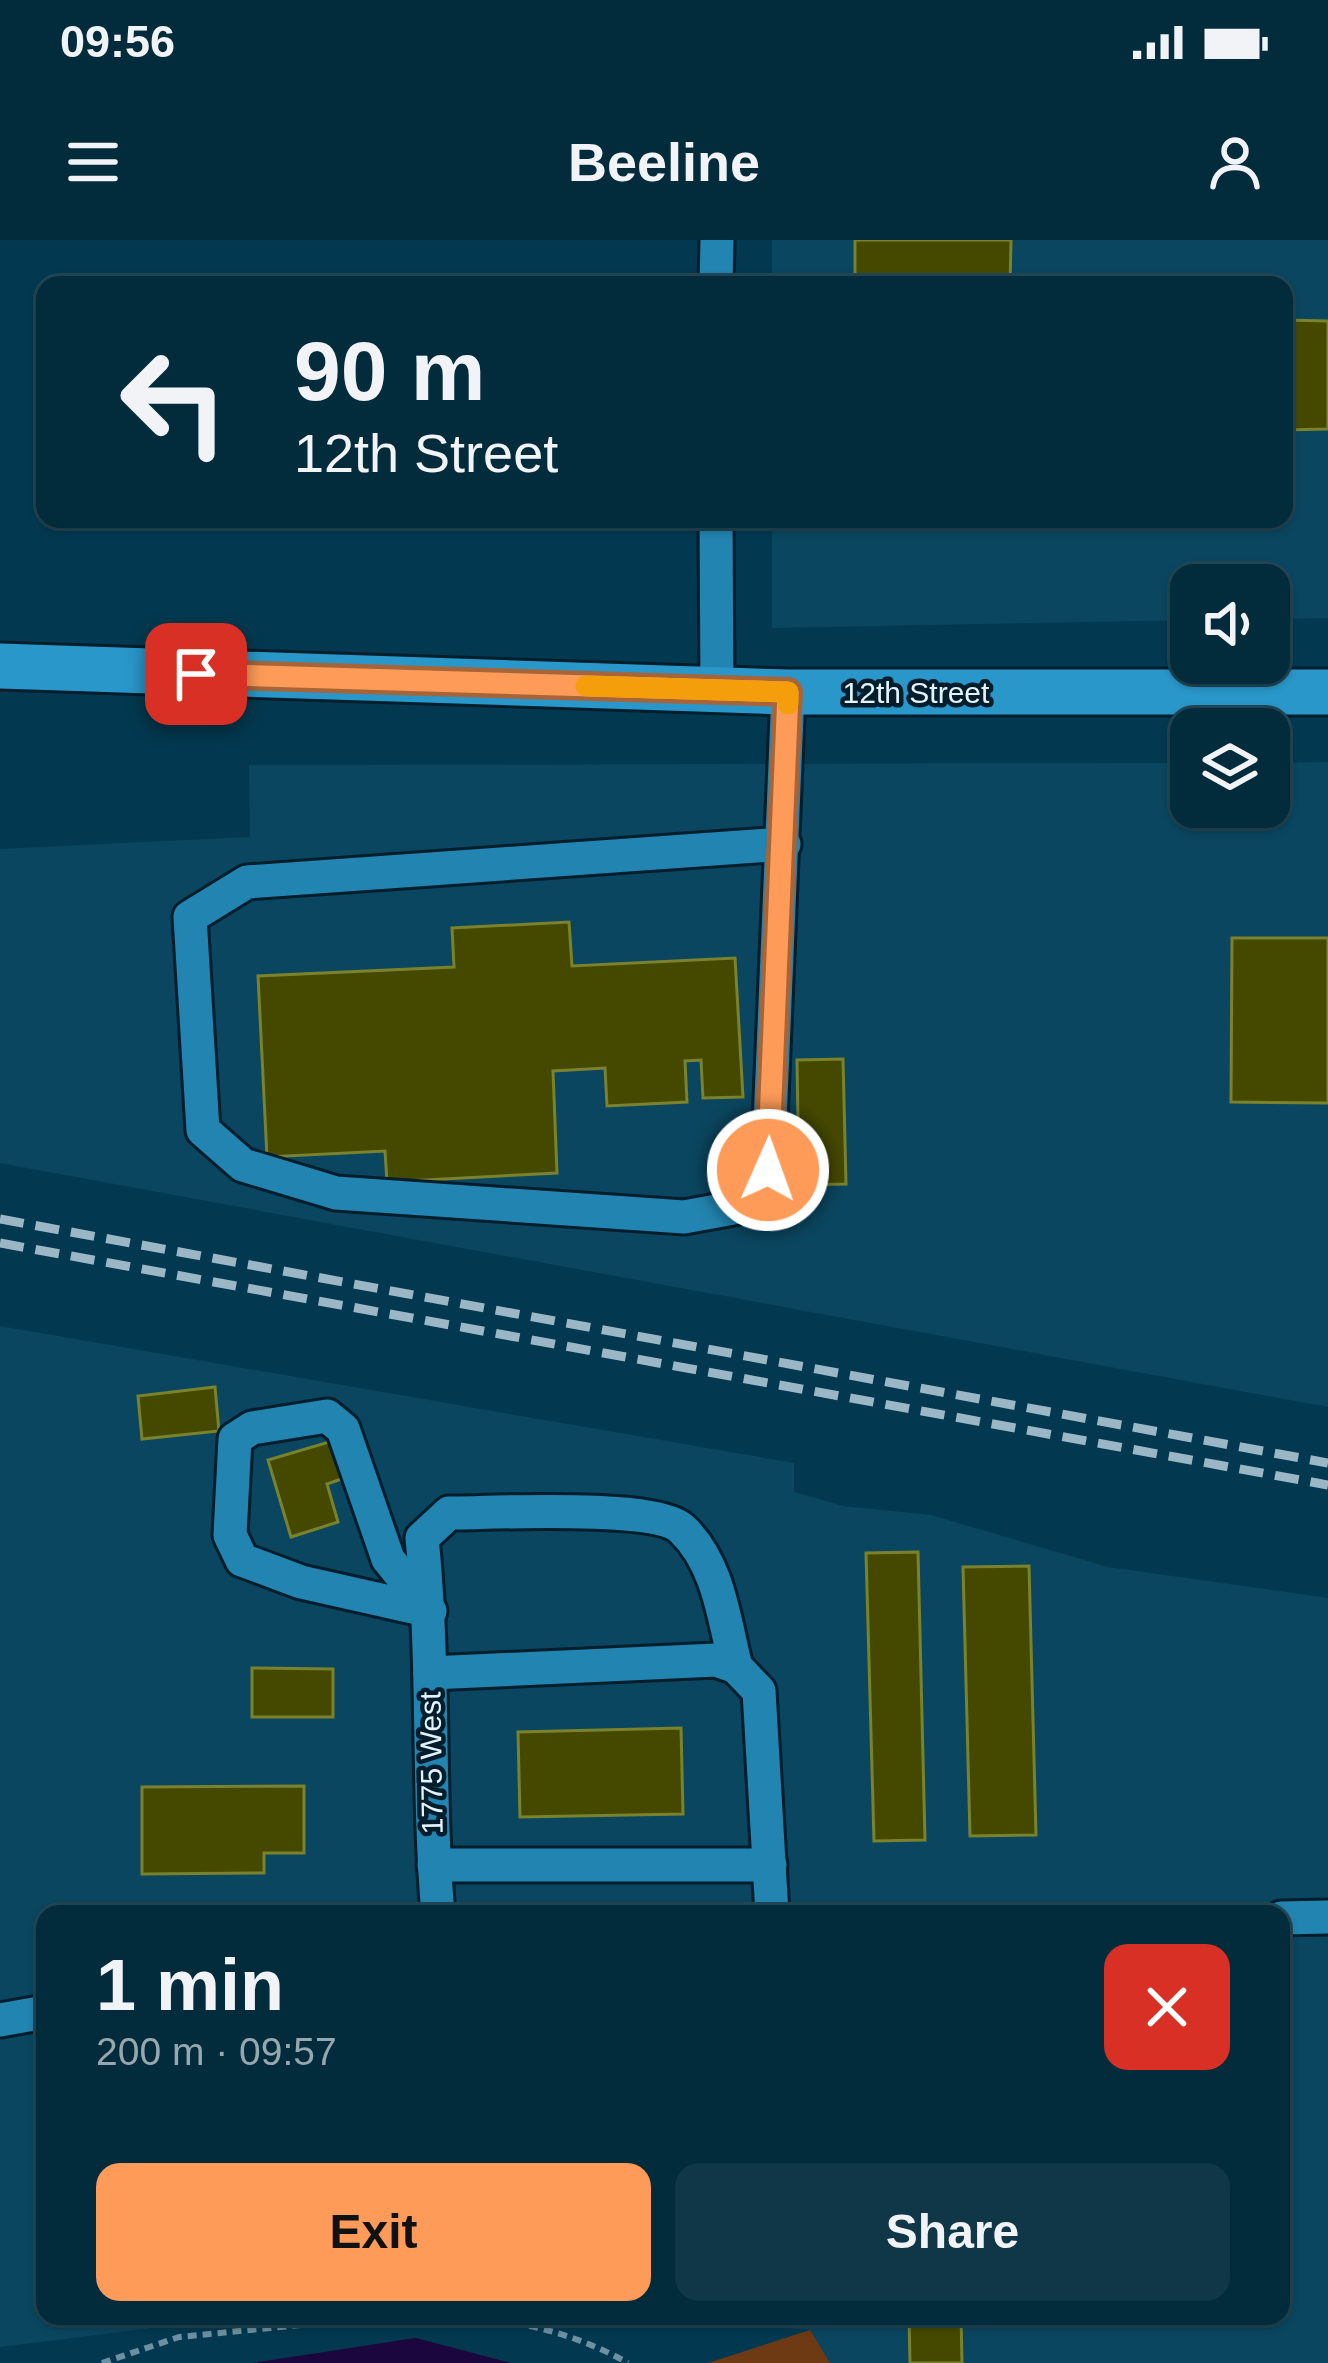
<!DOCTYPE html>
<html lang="en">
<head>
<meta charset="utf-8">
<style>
  body { margin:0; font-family:Helvetica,sans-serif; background:#103747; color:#f1f3f6; height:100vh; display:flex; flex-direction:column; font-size:45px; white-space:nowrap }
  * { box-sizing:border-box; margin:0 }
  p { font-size:39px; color:#96a7af }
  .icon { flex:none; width:66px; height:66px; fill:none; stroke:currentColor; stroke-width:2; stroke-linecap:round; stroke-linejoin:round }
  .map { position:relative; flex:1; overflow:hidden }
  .details { position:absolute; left:36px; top:1665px; width:1254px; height:420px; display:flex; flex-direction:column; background:#022b3c; border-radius:24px; box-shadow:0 3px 9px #0004,0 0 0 3px #234756 }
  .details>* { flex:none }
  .banner { position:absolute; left:36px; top:36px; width:1257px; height:252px; border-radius:24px; box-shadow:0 3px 9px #0004,0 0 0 3px #234756; background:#022b3c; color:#f1f3f6; overflow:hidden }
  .tools { position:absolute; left:1170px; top:324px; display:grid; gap:24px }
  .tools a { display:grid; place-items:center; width:120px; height:120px; border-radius:24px; background:#022b3c; box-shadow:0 3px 9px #0004,0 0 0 3px #234756; font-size:60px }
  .pin { position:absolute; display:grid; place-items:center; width:102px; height:102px; color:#fff; margin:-51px; border-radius:24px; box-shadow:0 6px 18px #0006 }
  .me { position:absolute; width:132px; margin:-66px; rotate:2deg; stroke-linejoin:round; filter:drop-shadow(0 0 9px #0008) }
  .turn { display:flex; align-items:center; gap:42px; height:252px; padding:0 60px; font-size:54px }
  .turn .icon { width:156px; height:156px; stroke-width:2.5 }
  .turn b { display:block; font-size:84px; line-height:102px }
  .round { display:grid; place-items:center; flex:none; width:126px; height:126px; border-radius:24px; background:#103747 }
  .head { display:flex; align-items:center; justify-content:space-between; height:204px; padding:0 60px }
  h1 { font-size:72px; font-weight:700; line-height:90px }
  .action { display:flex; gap:24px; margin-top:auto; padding:24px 60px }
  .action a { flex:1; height:138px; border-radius:24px; background:#fe9b58; color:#111; font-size:48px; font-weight:700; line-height:138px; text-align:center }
  .action a+a { background:#103747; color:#f1f3f6 }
  .status { display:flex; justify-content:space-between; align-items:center; height:84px; padding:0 60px; background:#022b3c; direction:ltr }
  .status svg { height:33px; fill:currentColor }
  header { display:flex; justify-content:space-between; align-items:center; height:156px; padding:0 60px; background:#022b3c; font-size:54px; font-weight:700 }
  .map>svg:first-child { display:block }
</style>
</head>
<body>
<div class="status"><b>09:56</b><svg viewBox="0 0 49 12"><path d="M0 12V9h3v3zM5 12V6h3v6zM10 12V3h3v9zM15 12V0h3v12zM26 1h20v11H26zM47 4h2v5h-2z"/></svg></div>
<header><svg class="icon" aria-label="menu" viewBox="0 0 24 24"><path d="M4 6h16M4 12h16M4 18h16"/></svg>Beeline<svg class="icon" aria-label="person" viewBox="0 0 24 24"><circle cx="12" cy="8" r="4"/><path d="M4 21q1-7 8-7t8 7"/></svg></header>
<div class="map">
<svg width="1328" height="2123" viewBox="0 0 1328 2123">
  <rect width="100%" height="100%" fill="#033950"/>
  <g fill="#0a465f">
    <path d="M772 0H1328V378L1269 379V345H1191V380L772 388V279H1284V45H772Z"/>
    <path d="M1328 522V1167L0 923V609L250 597 249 525 1191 523V567H1269V523Z"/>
    <path d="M0 1086 794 1223V1252L843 1266 931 1275 1108 1327 1328 1358V2123H830L809 2090 647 2076 561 2088 518 2076H1281V1674H45V2076H249L0 2107Z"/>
  </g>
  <path fill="#6e3a14" d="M810 2090 830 2123H708Z"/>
  <path fill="#1b063e" d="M416 2098 511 2123H252L415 2098Z"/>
  <g fill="#454900" stroke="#7b822c" stroke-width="3">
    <path d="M855 0H1011L1010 45H855Z"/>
    <path d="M1284 80 1328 81V189L1284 190Z"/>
    <path d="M569 682 572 726 735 718 743 857 703 858 701 820 685 821 687 862 607 866 605 828 553 831 557 933 387 942 385 911 267 917 258 736 454 727 452 688Z"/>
    <path d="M1232 698H1328V863L1231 862Z"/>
    <path d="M843 819 846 944 799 945 797 820Z"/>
    <path d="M215 1147 219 1191 142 1199 138 1156Z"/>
    <path d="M339 1199 350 1236 327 1244 338 1282 291 1297 268 1220Z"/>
    <path d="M918 1312 925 1600 874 1601 866 1313Z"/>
    <path d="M1029 1326 1036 1595 970 1596 963 1327Z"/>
    <path d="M252 1428 333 1429V1477H252Z"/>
    <path d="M681 1488 683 1574 520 1577 518 1492Z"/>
    <path d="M304 1546V1613H264V1633L142 1634V1547Z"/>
    <path d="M909 2076H961L962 2123H910Z"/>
  </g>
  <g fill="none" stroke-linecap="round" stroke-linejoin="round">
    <g stroke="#021e2c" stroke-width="39">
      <g id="minor">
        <path d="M716 45 717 0"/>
        <path d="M716 279 717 450"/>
        <path d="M784 604 247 642 190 677 203 890 243 925 336 953 684 977 744 966 768 930 788 452"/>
        <path d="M327 1176 343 1189 388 1319 430 1371 301 1342 242 1320 230 1295 235 1199 252 1188Z"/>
        <path d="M430 1433 716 1420 736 1427 759 1451 772 1674"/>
        <path d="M434 1625H770"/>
        <path d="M438 1674C427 1549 435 1423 422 1298L449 1273C492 1273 656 1264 682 1289 719 1324 724 1380 736 1427"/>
        <path d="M1281 1678 1328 1677"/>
        <path d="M0 1780 45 1772"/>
      </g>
    </g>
    <g stroke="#021e2c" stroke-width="51">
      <path id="major" d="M0 426 788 452H1328"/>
    </g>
    <g stroke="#6d91a2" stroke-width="6" stroke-dasharray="9 6" stroke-linecap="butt">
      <path d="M455 2076C515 2079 575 2093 628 2123"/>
      <path d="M102 2123 179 2097 392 2076"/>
    </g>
    <use href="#minor" stroke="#2284b0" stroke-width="33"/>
    <use href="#major" stroke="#2997c9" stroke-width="45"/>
    <g stroke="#9bb7c6" stroke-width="9" stroke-dasharray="24 12" stroke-linecap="butt">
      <path d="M0 979 1328 1223"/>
      <path d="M0 1003 1328 1245"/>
    </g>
  </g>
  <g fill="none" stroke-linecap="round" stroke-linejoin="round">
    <g stroke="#a56539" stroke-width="30">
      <path id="route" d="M196 434 788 452 768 930"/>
    </g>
    <use href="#route" stroke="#fe9b58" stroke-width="21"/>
    <path stroke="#f59e0b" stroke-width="21" d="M586 446 788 452V464"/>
  </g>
  <g text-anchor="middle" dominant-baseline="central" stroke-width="9" stroke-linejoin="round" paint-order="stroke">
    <g font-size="30" fill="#e4f4fe" stroke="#021e2c">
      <text x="916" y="452">12th Street</text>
      <text transform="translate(431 1523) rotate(-91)">1775 West</text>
    </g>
  </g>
</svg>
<div class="tools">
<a><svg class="icon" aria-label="sound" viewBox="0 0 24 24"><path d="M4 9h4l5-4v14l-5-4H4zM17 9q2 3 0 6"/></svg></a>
<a><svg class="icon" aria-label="layers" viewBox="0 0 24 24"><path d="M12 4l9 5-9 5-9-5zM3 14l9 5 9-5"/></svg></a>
</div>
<div class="pin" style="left:196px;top:434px;background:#d93025"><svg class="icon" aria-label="arrive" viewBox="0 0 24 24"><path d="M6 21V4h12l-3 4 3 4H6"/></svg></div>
<svg class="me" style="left:768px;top:930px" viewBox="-20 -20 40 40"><circle r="17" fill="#fe9b58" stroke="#fff" stroke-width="3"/><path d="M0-11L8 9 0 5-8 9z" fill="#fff"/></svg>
<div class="banner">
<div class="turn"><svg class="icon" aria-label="left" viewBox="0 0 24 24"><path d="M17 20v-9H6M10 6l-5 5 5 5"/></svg><div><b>90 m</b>12th Street</div></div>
</div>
<section class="details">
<div class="head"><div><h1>1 min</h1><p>200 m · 09:57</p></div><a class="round" style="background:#d93025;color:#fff"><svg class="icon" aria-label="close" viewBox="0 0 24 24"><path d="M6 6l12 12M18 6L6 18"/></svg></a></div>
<div class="action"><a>Exit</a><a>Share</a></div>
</section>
</div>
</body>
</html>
